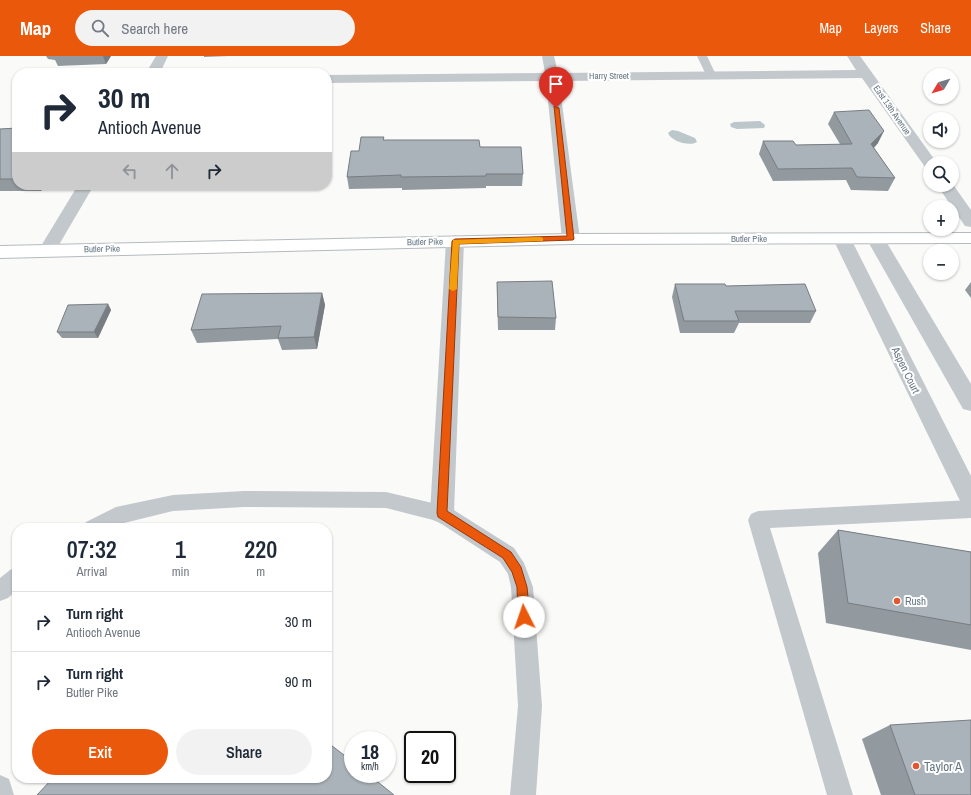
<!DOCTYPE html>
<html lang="en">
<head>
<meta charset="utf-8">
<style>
  body { margin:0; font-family:"Archivo Narrow",sans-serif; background:#f2f2f3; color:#1f2937; height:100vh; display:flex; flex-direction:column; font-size:15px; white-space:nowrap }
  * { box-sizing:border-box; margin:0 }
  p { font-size:13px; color:#747a83 }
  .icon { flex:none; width:22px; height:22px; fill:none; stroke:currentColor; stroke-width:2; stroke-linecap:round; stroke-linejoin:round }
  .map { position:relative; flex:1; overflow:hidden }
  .side { position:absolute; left:12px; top:467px; width:320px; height:260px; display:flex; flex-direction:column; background:#fff; border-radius:16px; box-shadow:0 1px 3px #0004 }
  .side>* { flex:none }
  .top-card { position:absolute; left:12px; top:12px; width:320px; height:122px; border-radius:16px; box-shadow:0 1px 3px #0004; background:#fff; color:#1f2937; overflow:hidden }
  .needle { width:26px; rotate:232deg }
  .buttons { position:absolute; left:923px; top:12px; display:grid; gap:8px }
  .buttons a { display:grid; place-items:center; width:36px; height:36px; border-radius:50%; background:#fff; box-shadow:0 1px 3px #0004; font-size:20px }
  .speed { position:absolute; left:344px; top:675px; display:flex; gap:8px; font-size:20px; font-weight:700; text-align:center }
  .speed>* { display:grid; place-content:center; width:52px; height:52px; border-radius:50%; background:#fff; box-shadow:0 1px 3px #0004; line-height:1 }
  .speed small { font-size:10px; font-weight:400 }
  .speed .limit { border:2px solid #111; border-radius:6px; background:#fff; color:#111 }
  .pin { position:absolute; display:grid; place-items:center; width:34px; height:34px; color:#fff; margin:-41px -17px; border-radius:50% 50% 50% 0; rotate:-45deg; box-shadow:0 0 4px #0007 }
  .pin .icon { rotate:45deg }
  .me { position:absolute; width:44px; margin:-22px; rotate:356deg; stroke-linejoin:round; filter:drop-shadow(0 0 3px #0008) }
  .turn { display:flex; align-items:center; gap:14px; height:84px; padding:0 20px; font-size:18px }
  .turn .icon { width:52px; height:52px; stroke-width:2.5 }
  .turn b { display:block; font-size:28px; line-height:34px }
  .lanes { display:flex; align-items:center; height:38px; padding:0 20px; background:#0003; justify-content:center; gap:20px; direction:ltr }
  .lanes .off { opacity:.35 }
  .eta { display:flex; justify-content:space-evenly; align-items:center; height:68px; text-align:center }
  .eta b { font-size:24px; font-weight:600; line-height:28px }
  .action { display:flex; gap:8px; margin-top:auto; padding:8px 20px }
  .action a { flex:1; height:46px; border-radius:24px; background:#ea580c; color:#fff; font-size:16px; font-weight:600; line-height:46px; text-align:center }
  .action a+a { background:#f2f2f3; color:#1f2937 }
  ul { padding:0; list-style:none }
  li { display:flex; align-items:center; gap:12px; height:60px; padding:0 20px; border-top:1px solid #e0e1e3 }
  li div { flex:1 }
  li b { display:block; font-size:15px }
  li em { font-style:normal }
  header { display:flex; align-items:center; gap:24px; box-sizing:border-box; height:56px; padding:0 20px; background:#ea580c; color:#fff }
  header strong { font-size:19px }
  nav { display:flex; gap:22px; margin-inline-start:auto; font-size:14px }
  .search { width:280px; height:36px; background:#f2f2f3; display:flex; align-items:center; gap:10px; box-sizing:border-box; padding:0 14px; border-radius:22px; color:#747a83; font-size:15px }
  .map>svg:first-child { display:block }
</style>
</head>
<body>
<header>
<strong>Map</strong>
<div class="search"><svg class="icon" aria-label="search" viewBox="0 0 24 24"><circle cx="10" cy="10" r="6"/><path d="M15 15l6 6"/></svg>Search here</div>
<nav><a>Map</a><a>Layers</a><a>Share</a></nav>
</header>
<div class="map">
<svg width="971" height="739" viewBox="0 0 971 739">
  <rect width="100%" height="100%" fill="#fafaf8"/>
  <g fill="#bbc7cb">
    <path d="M760 65 765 69 764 72 737 73 731 71 730 68 734 66Z"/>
    <path d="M672 74 678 75 695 82 697 86C689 91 671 85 668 77Z"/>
  </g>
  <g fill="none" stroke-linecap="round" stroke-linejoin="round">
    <g stroke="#b5babe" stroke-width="2">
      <path id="primary" d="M971 177V187L571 188 0 202V190L571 178Z"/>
    </g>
    <g fill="#c3c8cc" fill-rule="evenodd">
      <path d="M697 0H707L716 19 715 21H707Z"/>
      <path d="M244 435 386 436 449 451 514 492 524 507 533 531 542 650 536 739H510L518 650 511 531 508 518 500 506 437 465 386 452 244 451 173 455 120 468 112 472H83L86 466 116 451 173 439Z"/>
      <path d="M971 444V462L770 472 853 739H827L748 464 751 458 758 455Z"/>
      <path d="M17 511V534L8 542 0 545V522L10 514Z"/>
      <path d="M0 719 9 723 14 739H0Z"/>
    </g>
    <g fill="#c3c8cc" fill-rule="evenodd">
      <path d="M156 0H168L160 17H146Z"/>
      <path d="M542 0H554L558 17 856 14 847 0H860L937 107H930V113L925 111 862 22 559 25 580 183 577 187 571 188 565 187 562 183 546 25 327 27V19L545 17Z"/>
      <path d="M952 127 971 154V171L965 170 937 129H952Z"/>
      <path d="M78 129H94L53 199 47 201 41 199 38 195Z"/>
      <path d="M875 177 881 178 884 182 971 328V355L963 353 866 182 869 178Z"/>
      <path d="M842 178 848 179 851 183 971 420V454L963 451 833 183 836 179Z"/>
      <path d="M455 179 461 181 464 185 454 457 451 464 442 468 433 464 430 457 446 185 449 181Z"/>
    </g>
    <use href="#primary" fill="#fff" fill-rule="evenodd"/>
  </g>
  <g fill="#929a9f">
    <path d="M46 0H111L106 8 58 10 55 4 48 3Z"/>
    <path d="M204 0H229L204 1Z"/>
    <path d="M834 56 878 87 874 92 895 122 888 135 851 134 846 124 773 125 759 98 763 85 796 89 840 88 828 68Z"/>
    <path d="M17 72V129H44L41 135H0V73Z"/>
    <path d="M384 84 480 91 523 118 522 130H486V132L402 134V132L349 133 347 121 359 95Z"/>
    <path d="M128 129H211L208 134 129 132Z"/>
    <path d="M272 129H298V131L273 132Z"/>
    <path d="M497 226 556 262 555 274H498L497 238Z"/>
    <path d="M971 226V242L965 234Z"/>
    <path d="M675 228 726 230 816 255 810 267H739L734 277H680L672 241Z"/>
    <path d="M322 237 325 249 317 293 282 294 278 283 197 287 191 274Z"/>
    <path d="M108 248 111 254 98 282H62L57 276Z"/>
    <path d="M838 474 971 496V594L826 567 818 497Z"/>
    <path d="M890 669 971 739H881L862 683Z"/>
  </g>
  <g fill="#777d82">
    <path d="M103 0H111L106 8Z"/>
    <path d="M884 75 878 87 865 100 871 88Z"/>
    <path d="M37 129H44L41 135Z"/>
    <path d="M207 129H211L208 134Z"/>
    <path d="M322 237 325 249 317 293 314 281Z"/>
    <path d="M108 248 111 254 98 282 94 276Z"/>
  </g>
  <g fill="#aab3b9" stroke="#777d82">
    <path d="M869 54 884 75 871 88 895 122 857 121 852 112 778 113 763 85H793L796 89 852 88 834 56Z"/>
    <path d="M17 72V123H0V73Z"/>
    <path d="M361 81H384L383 84H479L480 91H521L523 118H486V120L401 121V119L347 121 351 95H359Z"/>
    <path d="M552 225 556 262 498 261 497 226Z"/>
    <path d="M675 228H725L726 230 805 228 816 255H735L739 265H684Z"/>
    <path d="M322 237 314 281 278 282 281 270 191 274 202 238Z"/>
    <path d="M108 248 94 276H57L68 249Z"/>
    <path d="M838 474 971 496V569L848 547Z"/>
    <path d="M971 664V739H915L890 669Z"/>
    <path d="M327 686 353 706V718H368L394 739H37L53 722H327Z"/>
  </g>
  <path fill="#ea580c" stroke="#983908" d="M554 50 559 52 574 183 573 184 459 188 447 455 511 496 521 511 527 531 530 561 528 565 524 567 520 565 518 561 517 531 512 516 503 502 438 461 437 457 452 185 455 183 567 180Z"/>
  <path fill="#f59e0b" d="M540 181 543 182V185L459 188 457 233 453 235 449 233 453 184Z"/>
  <g fill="#e4572e" stroke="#fff" stroke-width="1.5">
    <circle cx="897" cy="545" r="4"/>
    <circle cx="916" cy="710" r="4"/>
  </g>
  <g text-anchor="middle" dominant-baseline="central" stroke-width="4" stroke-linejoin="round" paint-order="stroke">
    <g font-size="9" fill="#657683" stroke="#fff">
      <text x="609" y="20">Harry Street</text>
      <text transform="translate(892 54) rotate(55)">East 13th Avenue</text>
      <text x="749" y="183">Butler Pike</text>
      <text transform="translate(425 186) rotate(-1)">Butler Pike</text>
      <text transform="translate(102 193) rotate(-1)">Butler Pike</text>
    </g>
    <g font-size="11" fill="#657683" stroke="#fff">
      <text transform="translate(906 314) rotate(64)">Aspen Court</text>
    </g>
    <g font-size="11" fill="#657683" stroke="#fff" text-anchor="start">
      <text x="905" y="545">Rush</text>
    </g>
    <g font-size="13" fill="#657683" stroke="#fff" text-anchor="start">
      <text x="924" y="710">Taylor A</text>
    </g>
  </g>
</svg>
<div class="buttons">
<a><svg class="needle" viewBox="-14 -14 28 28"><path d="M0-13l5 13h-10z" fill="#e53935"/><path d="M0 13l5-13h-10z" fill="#747a83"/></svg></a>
<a><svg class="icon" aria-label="sound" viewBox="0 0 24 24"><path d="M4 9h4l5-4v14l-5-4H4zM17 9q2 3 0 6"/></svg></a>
<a><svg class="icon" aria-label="search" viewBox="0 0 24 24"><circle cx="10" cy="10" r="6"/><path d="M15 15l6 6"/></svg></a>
<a>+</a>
<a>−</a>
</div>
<div class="speed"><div>18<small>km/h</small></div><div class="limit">20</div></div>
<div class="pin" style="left:556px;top:52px;background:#d93025"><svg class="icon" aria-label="arrive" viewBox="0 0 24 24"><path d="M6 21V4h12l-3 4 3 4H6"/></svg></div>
<svg class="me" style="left:524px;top:561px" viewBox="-20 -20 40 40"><circle r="19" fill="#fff"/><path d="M0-13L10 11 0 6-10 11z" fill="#ea580c"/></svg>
<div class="top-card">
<div class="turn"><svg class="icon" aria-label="right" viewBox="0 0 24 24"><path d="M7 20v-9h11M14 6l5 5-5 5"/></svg><div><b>30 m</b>Antioch Avenue</div></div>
<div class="lanes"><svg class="icon off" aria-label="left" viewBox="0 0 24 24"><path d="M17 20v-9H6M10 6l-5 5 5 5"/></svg><svg class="icon off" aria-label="ahead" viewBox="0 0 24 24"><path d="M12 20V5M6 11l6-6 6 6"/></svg><svg class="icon" aria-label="right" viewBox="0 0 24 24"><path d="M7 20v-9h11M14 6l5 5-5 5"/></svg></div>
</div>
<section class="side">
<div class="eta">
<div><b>07:32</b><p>Arrival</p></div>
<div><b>1</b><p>min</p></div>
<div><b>220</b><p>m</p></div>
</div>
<ul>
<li><svg class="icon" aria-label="right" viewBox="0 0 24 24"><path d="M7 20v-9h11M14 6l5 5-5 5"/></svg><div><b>Turn right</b><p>Antioch Avenue</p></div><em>30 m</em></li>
<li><svg class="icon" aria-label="right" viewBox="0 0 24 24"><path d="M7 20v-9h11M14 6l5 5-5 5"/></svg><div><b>Turn right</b><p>Butler Pike</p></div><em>90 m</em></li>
</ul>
<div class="action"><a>Exit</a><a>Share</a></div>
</section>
</div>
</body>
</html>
